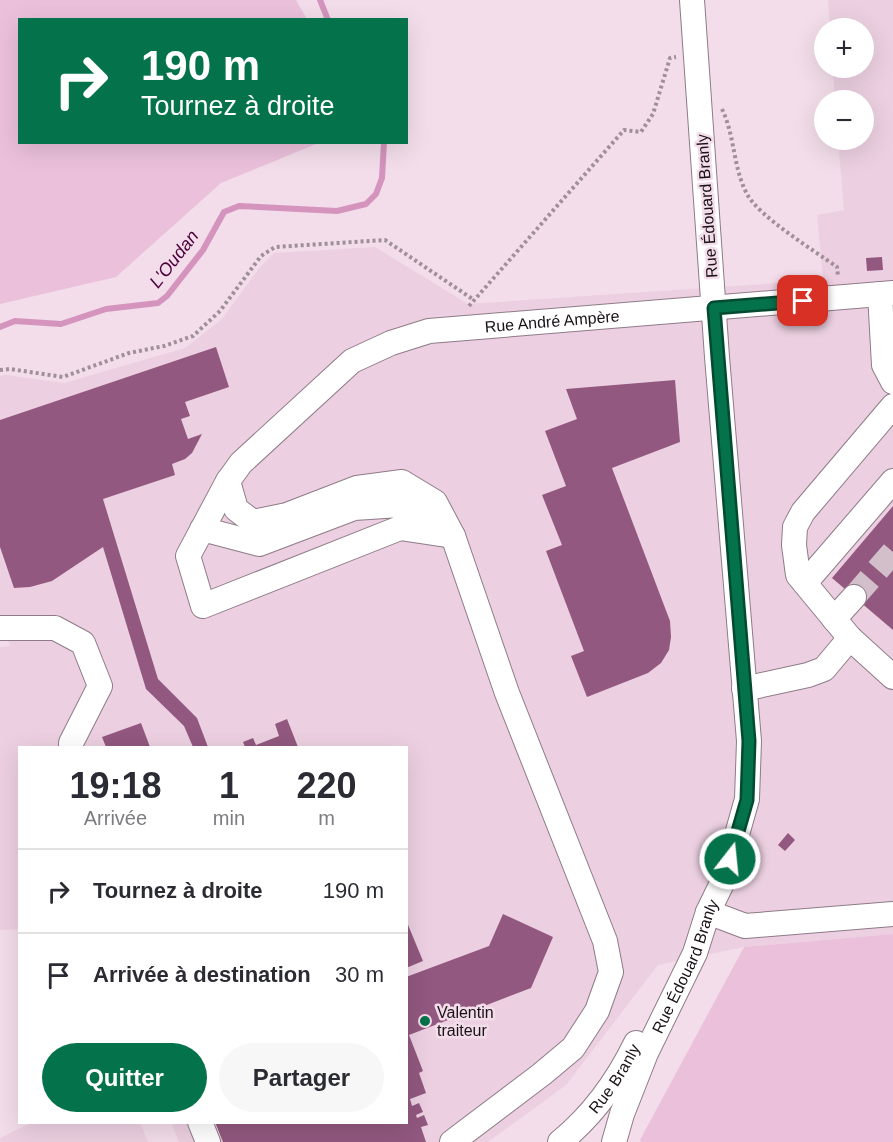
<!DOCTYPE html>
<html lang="fr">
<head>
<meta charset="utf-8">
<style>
  body { margin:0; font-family:Helvetica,sans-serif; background:#f7f7f7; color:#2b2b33; height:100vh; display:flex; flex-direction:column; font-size:22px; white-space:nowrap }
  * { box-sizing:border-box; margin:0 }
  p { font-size:20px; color:#7c7c81 }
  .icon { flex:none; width:33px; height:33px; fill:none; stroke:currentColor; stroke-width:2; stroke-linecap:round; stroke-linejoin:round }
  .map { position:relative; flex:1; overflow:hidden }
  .panel { position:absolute; left:18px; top:746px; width:390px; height:378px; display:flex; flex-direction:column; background:#fff; border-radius:0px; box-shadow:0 6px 24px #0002 }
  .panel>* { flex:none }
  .top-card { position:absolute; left:18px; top:18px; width:390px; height:126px; border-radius:0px; box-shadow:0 6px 24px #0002; background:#04724b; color:#fff; overflow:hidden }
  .buttons { position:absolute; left:814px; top:18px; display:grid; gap:12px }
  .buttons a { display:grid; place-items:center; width:60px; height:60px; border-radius:50%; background:#fff; box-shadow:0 6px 24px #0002; font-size:30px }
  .pin { position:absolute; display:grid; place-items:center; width:51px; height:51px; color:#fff; margin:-26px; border-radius:12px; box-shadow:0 3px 9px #0006 }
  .me { position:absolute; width:66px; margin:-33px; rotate:16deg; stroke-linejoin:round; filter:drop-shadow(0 0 4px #0008) }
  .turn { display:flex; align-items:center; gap:21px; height:126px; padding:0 24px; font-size:27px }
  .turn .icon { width:78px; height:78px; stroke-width:2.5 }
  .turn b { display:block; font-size:42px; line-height:51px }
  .eta { display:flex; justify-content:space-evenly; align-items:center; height:102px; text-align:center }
  .eta b { font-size:36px; font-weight:600; line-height:42px }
  .button { display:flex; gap:12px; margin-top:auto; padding:12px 24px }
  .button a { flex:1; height:69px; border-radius:36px; background:#04724b; color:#fff; font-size:24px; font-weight:600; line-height:69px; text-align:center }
  .button a+a { background:#f7f7f7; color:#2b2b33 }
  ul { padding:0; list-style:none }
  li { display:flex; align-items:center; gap:18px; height:84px; padding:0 24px; border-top:2px solid #e1e1e2 }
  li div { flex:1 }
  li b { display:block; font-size:22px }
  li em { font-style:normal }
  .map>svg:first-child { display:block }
</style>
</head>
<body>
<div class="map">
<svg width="893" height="1142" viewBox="0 0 893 1142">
  <rect width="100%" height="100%" fill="#f3ddea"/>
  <g fill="#ecd0e1">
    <path d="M828 0H893V934L744 947 658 965 566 1085 488 1142H179L171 1122H406V747H20L19 929 0 930V647L10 646 0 618V376L6 375 64 383 185 348 222 319 260 267 274 253 375 247 468 304 823 280 817 215 844 210 838 140H864V100H835L833 68H864V28H830Z"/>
    <path d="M33 1122H140L148 1142H0V1138Z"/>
  </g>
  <g fill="#ebc0db">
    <path d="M0 0H296L307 19 20 20V142H316V144L221 183 116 277 0 304Z"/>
    <path d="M893 934V1142H641L640 1140 744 947Z"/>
  </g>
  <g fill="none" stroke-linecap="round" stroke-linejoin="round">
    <g stroke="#d494bd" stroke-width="6">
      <path d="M320 0 328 20"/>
      <path d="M0 327 15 321 61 324 106 309 158 303 167 296 203 250 224 212 239 206 337 211 366 204 376 194 382 178 384 142"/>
    </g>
  </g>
  <g fill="#92587f">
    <path d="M882 257 883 270 867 271 866 258Z"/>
    <path d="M216 347 229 387 185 402 190 416 181 419 188 439 202 434 192 453 185 459 172 464 175 475 103 499 158 679 197 718 208 747H193L184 726 146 689 103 547 52 581 30 587 14 588 0 547V420Z"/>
    <path d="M675 380 680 442 612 468 670 621 671 637 669 650 661 663 648 673 587 697 571 656 584 651 546 551 562 545 542 495 566 486 545 431 577 419 566 389Z"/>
    <path d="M893 506V630L832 578Z"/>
    <path d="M287 719 298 747H245L243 742 253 738 256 745 279 736 275 724Z"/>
    <path d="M141 723 150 747H106L102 737Z"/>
    <path d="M788 833 795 840 785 851 778 845Z"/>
    <path d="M503 914 553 937 531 988 409 1035 423 1071 419 1073 426 1093 410 1099 412 1106 419 1103 423 1112 416 1115 417 1118 424 1115 428 1125 421 1127 426 1142H223L215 1122H406V977L489 946Z"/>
    <path d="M406 920 423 961 406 968Z"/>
  </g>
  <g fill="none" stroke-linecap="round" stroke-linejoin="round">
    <path stroke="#d2bfca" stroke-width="24" stroke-dasharray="24 12" stroke-linecap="butt" d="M854 597 893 552"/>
    <g stroke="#8e7b87" stroke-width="26">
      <g id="minor">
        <path d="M880 294 884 365 893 382"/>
        <path d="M893 406 803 512 795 527 794 545 798 575 850 638 893 677"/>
        <path d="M202 529 259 544 354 508 400 505 453 536 400 528 203 606 188 556 228 481"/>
        <path d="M805 583 893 481"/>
        <path d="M834 619 854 597"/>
        <path d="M0 628H55L83 643 100 686 71 743V747"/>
        <path d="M744 689 808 675 824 669 850 638"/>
        <path d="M708 912 745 926 893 914"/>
        <path d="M200 1122 208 1142"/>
        <path id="s1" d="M452 1142 542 1074 573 1048 597 1011 611 972 605 941 507 693 453 536 435 502 402 482 357 488 287 515 253 522 236 509 228 481 241 463 352 361 391 343 429 331 893 293"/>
        <path id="s2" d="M560 1142C592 1116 618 1080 636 1043"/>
        <path id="s3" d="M614 1142 622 1114 646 1053 695 953 708 912 725 877 747 799 749 741 717 357 692 0"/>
      </g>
    </g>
    <g stroke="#9f8f99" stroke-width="4" stroke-dasharray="3 3" stroke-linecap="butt">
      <path d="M722 109C735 136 733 168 747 194 759 217 815 251 837 267L838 276"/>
      <path d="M469 306 624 130 641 132 653 114 670 58 676 57"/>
      <path d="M0 370 10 369 63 377 129 353 164 346 193 336 220 311 261 256 275 247 385 240 474 300"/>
    </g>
    <use href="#minor" stroke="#fff" stroke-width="24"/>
  </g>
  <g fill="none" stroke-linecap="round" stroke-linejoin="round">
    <g stroke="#034a31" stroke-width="15">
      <path id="route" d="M730 859 747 800 749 741 714 308 803 301"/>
    </g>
    <use href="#route" stroke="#04724b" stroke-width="10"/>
  </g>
  <circle fill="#04724b" stroke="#f3ddea" stroke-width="2" cx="425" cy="1021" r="6"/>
  <g text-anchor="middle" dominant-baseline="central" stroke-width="5" stroke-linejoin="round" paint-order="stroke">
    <g font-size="16" fill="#191217" stroke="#f3ddea">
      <text transform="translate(707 206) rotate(-94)">Rue Édouard Branly</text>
      <text stroke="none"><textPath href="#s1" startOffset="1365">Rue André Ampère</textPath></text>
      <text stroke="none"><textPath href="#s3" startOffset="190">Rue Édouard Branly</textPath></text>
      <text stroke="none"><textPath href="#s2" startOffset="84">Rue Branly</textPath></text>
    </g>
    <g font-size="16" fill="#191217" stroke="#f3ddea" text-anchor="start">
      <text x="437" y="1012">Valentin<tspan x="437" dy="18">traiteur</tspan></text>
    </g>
    <g font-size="18" font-style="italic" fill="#4e003c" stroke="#f3ddea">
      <text transform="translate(174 259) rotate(-52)">L'Oudan</text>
    </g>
  </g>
</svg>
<div class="buttons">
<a>+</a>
<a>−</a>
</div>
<div class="pin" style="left:803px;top:301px;background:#d93025"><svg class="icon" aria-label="arrive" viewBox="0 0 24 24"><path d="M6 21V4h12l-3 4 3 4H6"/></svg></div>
<svg class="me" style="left:730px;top:859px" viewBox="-20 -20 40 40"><circle r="17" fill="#04724b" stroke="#fff" stroke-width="3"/><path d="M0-11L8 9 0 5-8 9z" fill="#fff"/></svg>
<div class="top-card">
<div class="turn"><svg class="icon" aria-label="right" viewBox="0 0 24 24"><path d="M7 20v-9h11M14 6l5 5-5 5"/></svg><div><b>190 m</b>Tournez à droite</div></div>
</div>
<section class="panel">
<div class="eta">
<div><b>19:18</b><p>Arrivée</p></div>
<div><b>1</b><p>min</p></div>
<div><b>220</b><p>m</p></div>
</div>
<ul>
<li><svg class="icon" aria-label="right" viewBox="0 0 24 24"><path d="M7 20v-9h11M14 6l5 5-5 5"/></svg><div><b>Tournez à droite</b></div><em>190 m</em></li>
<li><svg class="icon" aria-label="arrive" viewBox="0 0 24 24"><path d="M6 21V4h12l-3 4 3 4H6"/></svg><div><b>Arrivée à destination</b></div><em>30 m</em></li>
</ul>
<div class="button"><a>Quitter</a><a>Partager</a></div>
</section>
</div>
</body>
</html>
